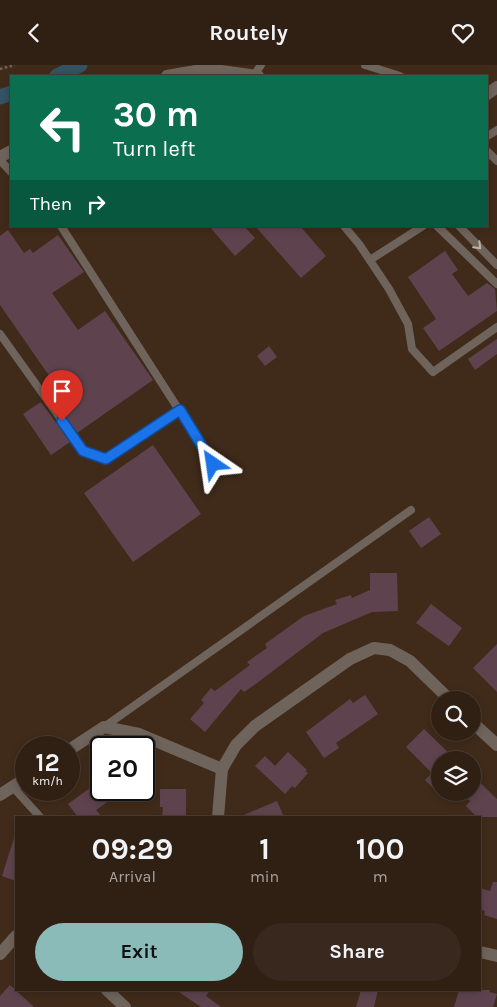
<!DOCTYPE html>
<html lang="en">
<head>
<meta charset="utf-8">
<style>
  body { margin:0; font-family:Karla,sans-serif; background:#38281d; color:#f1f3f6; height:100vh; display:flex; flex-direction:column; font-size:19px; white-space:nowrap }
  * { box-sizing:border-box; margin:0 }
  p { font-size:16px; color:#a8a3a0 }
  .icon { flex:none; width:28px; height:28px; fill:none; stroke:currentColor; stroke-width:2; stroke-linecap:round; stroke-linejoin:round }
  .map { position:relative; flex:1; overflow:hidden }
  .panel { position:absolute; left:15px; top:751px; width:466px; height:175px; display:flex; flex-direction:column; background:#302014; border-radius:0px; box-shadow:0 2px 8px #0003,0 0 0 1px #4b3e34 }
  .panel>* { flex:none }
  .banner { position:absolute; left:10px; top:10px; width:478px; height:152px; border-radius:0px; box-shadow:0 2px 8px #0003,0 0 0 1px #4b3e34; background:#0b6e4f; color:#fff; overflow:hidden }
  .buttons { position:absolute; left:431px; top:626px; display:grid; gap:10px }
  .buttons a { display:grid; place-items:center; width:50px; height:50px; border-radius:50%; background:#302014; box-shadow:0 2px 8px #0003,0 0 0 1px #4b3e34; font-size:25px }
  .speed { position:absolute; left:15px; top:671px; display:flex; gap:10px; font-size:25px; font-weight:700; text-align:center }
  .speed>* { display:grid; place-content:center; width:65px; height:65px; border-radius:50%; background:#302014; box-shadow:0 2px 8px #0003,0 0 0 1px #4b3e34; line-height:1 }
  .speed small { font-size:12px; font-weight:400 }
  .speed .limit { border:2px solid #111; border-radius:8px; background:#fff; color:#111 }
  .pin { position:absolute; display:grid; place-items:center; width:42px; height:42px; color:#fff; margin:-51px -21px; border-radius:50% 50% 50% 0; rotate:-45deg; box-shadow:0 0 5px #0007 }
  .pin .icon { rotate:45deg }
  .me { position:absolute; width:55px; margin:-28px; rotate:328deg; stroke-linejoin:round; filter:drop-shadow(0 0 4px #0008) }
  .turn { display:flex; align-items:center; gap:18px; height:105px; padding:0 20px; font-size:22px }
  .turn .icon { width:65px; height:65px; stroke-width:2.5 }
  .turn b { display:block; font-size:35px; line-height:42px }
  .then { display:flex; align-items:center; height:48px; padding:0 20px; background:#0003; gap:10px; font-size:19px }
  .eta { display:flex; justify-content:space-evenly; align-items:center; height:85px; text-align:center }
  .eta b { font-size:30px; font-weight:700; line-height:35px }
  .button { display:flex; gap:10px; margin-top:auto; padding:10px 20px }
  .button a { flex:1; height:58px; border-radius:30px; background:#8bbbb9; color:#111; font-size:20px; font-weight:700; line-height:58px; text-align:center }
  .button a+a { background:#38281d; color:#f1f3f6 }
  header { display:flex; justify-content:space-between; align-items:center; height:65px; padding:0 20px; background:#302014; font-size:22px; font-weight:700 }
  .map>svg:first-child { display:block }
</style>
</head>
<body>
<header><svg class="icon" aria-label="back" viewBox="0 0 24 24"><path d="M15 5l-7 7 7 7"/></svg>Routely<svg class="icon" aria-label="heart" viewBox="0 0 24 24"><path d="M12 20l-8-8c-3-5 5-10 8-4 3-6 11-1 8 4z"/></svg></header>
<div class="map">
<svg width="497" height="942" viewBox="0 0 497 942">
  <rect width="100%" height="100%" fill="#402b1a"/>
  <g fill="none" stroke-linecap="round" stroke-linejoin="round">
    <g stroke="#335264" stroke-width="15">
      <path d="M57 11 80 0"/>
      <path d="M0 32 11 28"/>
    </g>
  </g>
  <g fill="#5e434f">
    <path d="M209 161H244L255 173 235 191Z"/>
    <path d="M255 161H300L326 191 301 213Z"/>
    <path d="M8 165 24 188 30 184 33 188 58 170 84 207 52 228 78 265 105 246 153 315 77 368 51 330 59 325 0 240V171Z"/>
    <path d="M445 186 458 205 452 209 468 231 487 218 495 224 497 246 439 286 423 263 436 254 408 212Z"/>
    <path d="M497 274V289L475 305 468 294Z"/>
    <path d="M269 281 277 292 265 301 257 291Z"/>
    <path d="M41 337 70 377 51 390 23 349Z"/>
    <path d="M153 380 201 449 133 497 84 428Z"/>
    <path d="M429 452 441 469 421 483 409 466Z"/>
    <path d="M370 508H397L398 546 372 547 323 568 257 618 244 627 241 624 205 667 190 654 204 638 201 635 211 623 215 626 250 600 247 597 267 583 265 579 304 551 337 539 335 535 351 530 352 533 370 525Z"/>
    <path d="M431 539 462 563 449 581 416 558Z"/>
    <path d="M497 579V627L473 603Z"/>
    <path d="M365 630 378 649 336 678 339 683 324 693 306 667 350 634 353 638Z"/>
    <path d="M424 664 456 695H440V730L425 715 432 708 406 682Z"/>
    <path d="M288 687 307 705 305 706 308 708 295 723 292 721 285 729 255 701 265 691 275 701Z"/>
    <path d="M155 705 156 723 144 724V706Z"/>
    <path d="M472 710 497 734V752H477L466 741 470 736 461 728H472Z"/>
    <path d="M101 715V725H124L96 745 102 752H78L68 739Z"/>
    <path d="M160 724H186V752H162L163 742H160Z"/>
    <path d="M277 736 284 752H239Z"/>
    <path d="M14 773 16 774V816L2 811Z"/>
    <path d="M493 817H497V854L484 850 485 846 480 844V823L490 826Z"/>
    <path d="M10 920 34 942H0V931Z"/>
    <path d="M176 925H210L206 931 221 942H201Z"/>
    <path d="M361 925H378L374 942H356Z"/>
    <path d="M459 925H490L489 927 497 929 493 942H454Z"/>
  </g>
  <g fill="none" stroke-linecap="round" stroke-linejoin="round">
    <path stroke="#776455" stroke-width="2.5" stroke-dasharray="2.5 2.5" stroke-linecap="butt" d="M0 4 15 0"/>
    <g stroke="#6f645c" stroke-width="8">
      <path d="M365 0 400 11"/>
      <path d="M254 10 261 0"/>
      <path d="M486 72 497 65"/>
      <path d="M486 85 497 96"/>
      <path d="M0 95 11 107"/>
      <path d="M344 161 359 179 389 224 408 259 412 284 433 307 497 262"/>
      <path d="M437 161 497 219"/>
      <path d="M459 161 497 200"/>
      <path d="M370 195 423 161"/>
      <path d="M0 269 83 385 106 394 179 345 61 161"/>
      <path d="M179 345 213 399"/>
      <path d="M104 662 411 445"/>
      <path d="M13 722 40 752"/>
    </g>
    <g stroke="#6f645c" stroke-width="12">
      <path d="M167 11 207 4 258 11"/>
      <path d="M486 30 497 22"/>
      <path d="M0 92 11 86"/>
      <path d="M472 657 497 680"/>
      <path d="M69 685 104 662 139 669 222 704"/>
      <path d="M0 730 26 713"/>
      <path d="M218 752 222 704 236 680 255 661 350 594 374 583 390 585 410 596 450 635"/>
      <path d="M480 887 497 891"/>
      <path d="M0 889 16 871"/>
      <path d="M107 925 125 942"/>
    </g>
  </g>
  <defs><path id="oneway-chevron" d="M-2-3.5L2.5 0L-2 3.5" fill="none" stroke-width="1.6" stroke-linecap="round" stroke-linejoin="round" transform="scale(1.25)"/></defs>
  <use stroke="#bfb3a9" href="#oneway-chevron" transform="translate(478 181) rotate(45)"/>
  <g fill="none" stroke-linecap="round" stroke-linejoin="round">
    <g stroke="#114b97" stroke-width="12">
      <path id="route" d="M62 356 83 386 106 394 180 345 213 399"/>
    </g>
    <use href="#route" stroke="#1a73e8" stroke-width="9"/>
  </g>
</svg>
<div class="buttons">
<a><svg class="icon" aria-label="search" viewBox="0 0 24 24"><circle cx="10" cy="10" r="6"/><path d="M15 15l6 6"/></svg></a>
<a><svg class="icon" aria-label="layers" viewBox="0 0 24 24"><path d="M12 4l9 5-9 5-9-5zM3 14l9 5 9-5"/></svg></a>
</div>
<div class="speed"><div>12<small>km/h</small></div><div class="limit">20</div></div>
<div class="pin" style="left:62px;top:356px;background:#d93025"><svg class="icon" aria-label="arrive" viewBox="0 0 24 24"><path d="M6 21V4h12l-3 4 3 4H6"/></svg></div>
<svg class="me" style="left:213px;top:399px" viewBox="-20 -20 40 40"><path d="M0-17L14 15 0 8-14 15z" fill="#1a73e8" stroke="#fff" stroke-width="4"/></svg>
<div class="banner">
<div class="turn"><svg class="icon" aria-label="left" viewBox="0 0 24 24"><path d="M17 20v-9H6M10 6l-5 5 5 5"/></svg><div><b>30 m</b>Turn left</div></div>
<div class="then">Then<svg class="icon" aria-label="right" viewBox="0 0 24 24"><path d="M7 20v-9h11M14 6l5 5-5 5"/></svg></div>
</div>
<section class="panel">
<div class="eta">
<div><b>09:29</b><p>Arrival</p></div>
<div><b>1</b><p>min</p></div>
<div><b>100</b><p>m</p></div>
</div>
<div class="button"><a>Exit</a><a>Share</a></div>
</section>
</div>
</body>
</html>
